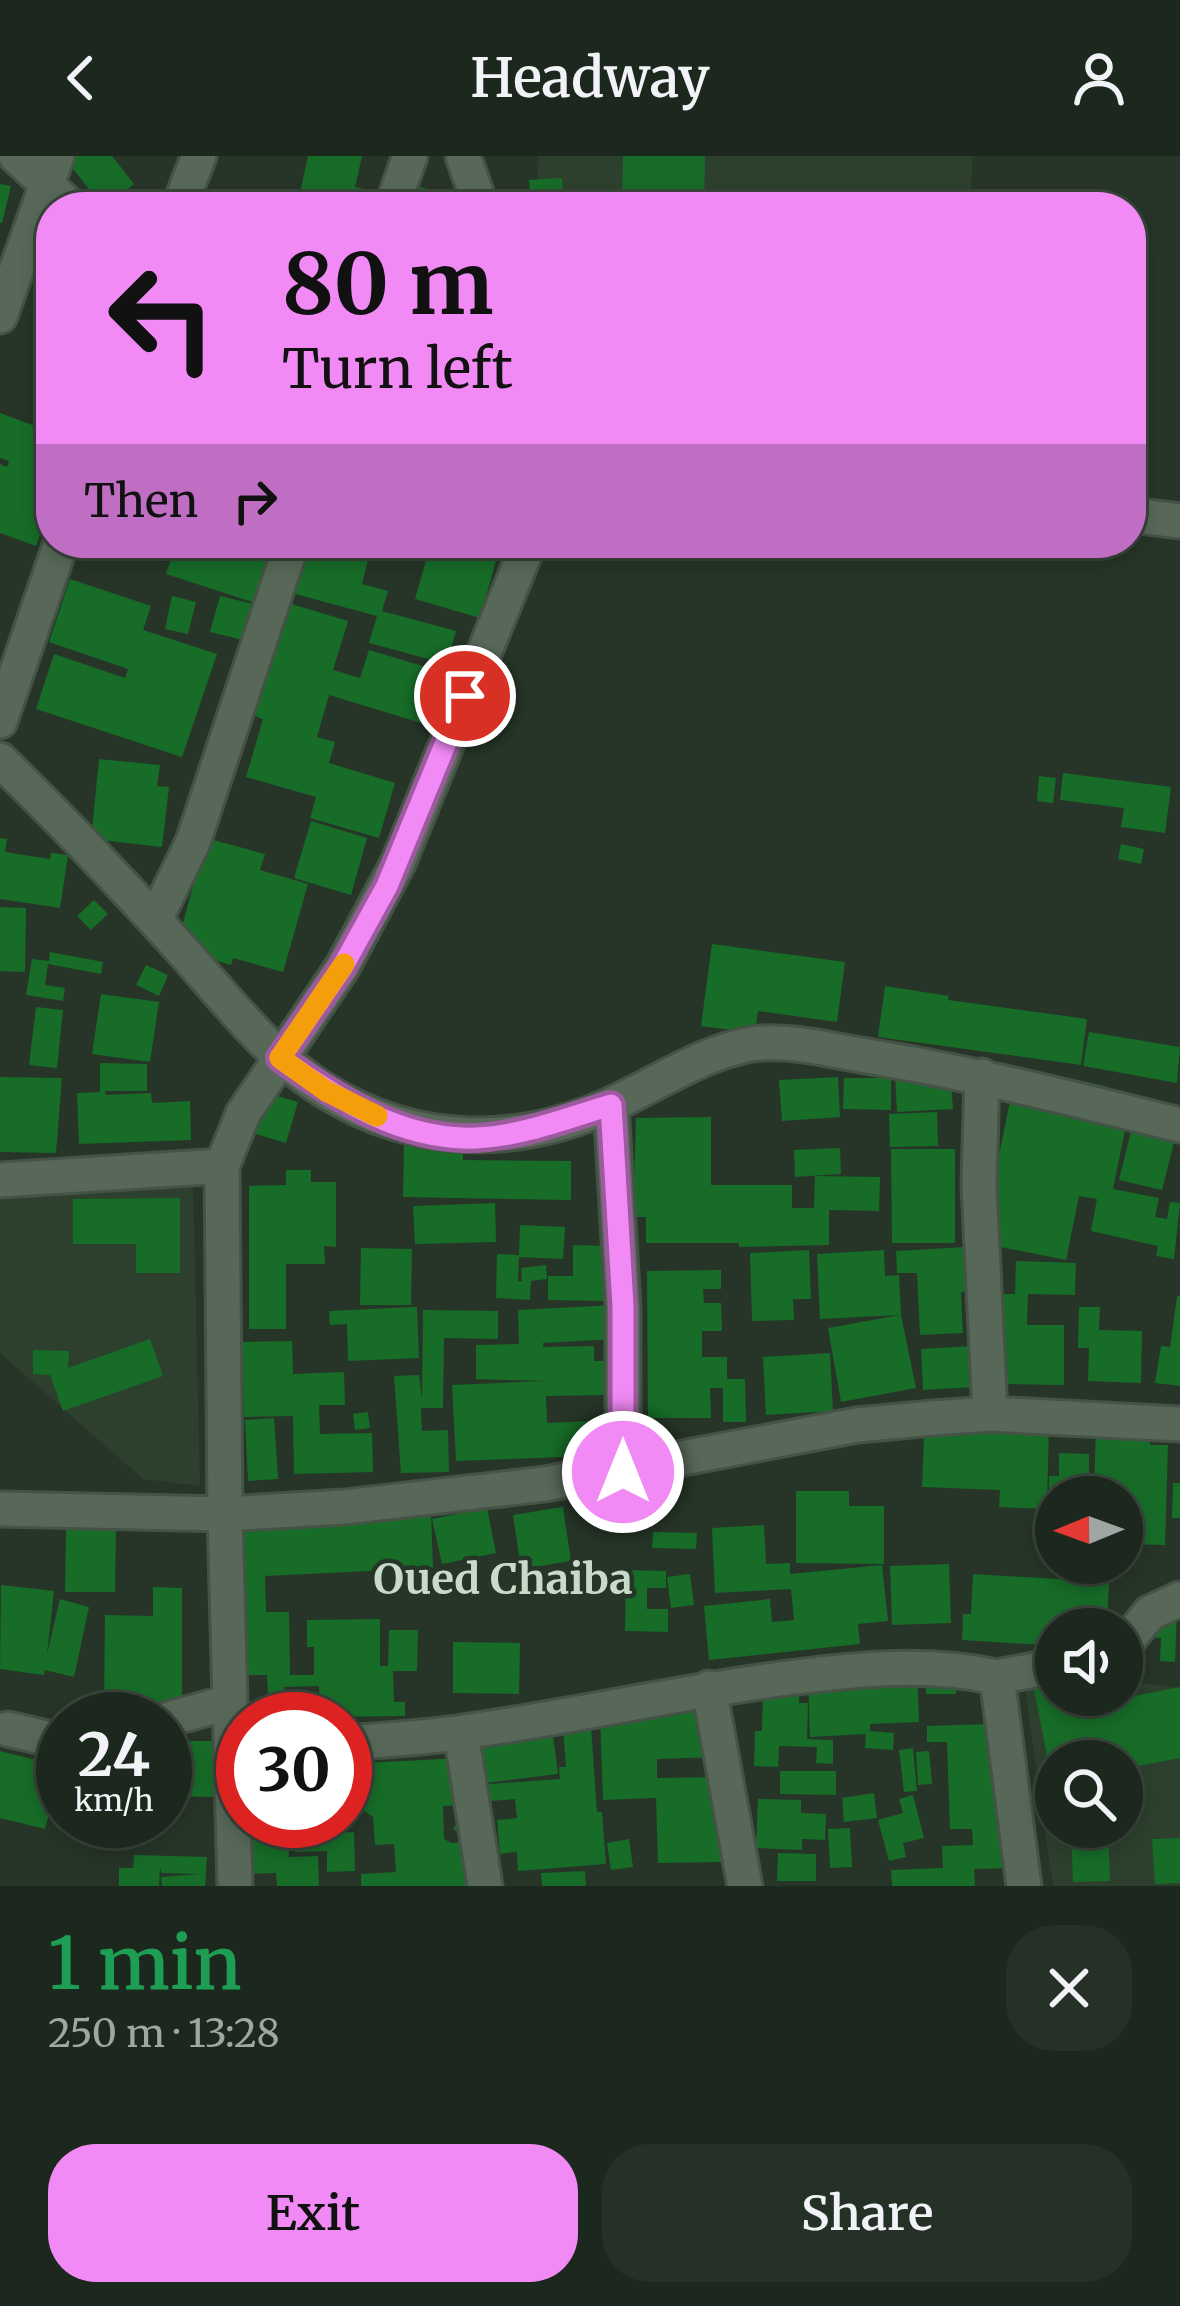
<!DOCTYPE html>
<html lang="en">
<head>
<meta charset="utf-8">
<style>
  body { margin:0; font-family:Merriweather,serif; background:#253026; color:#f1f3f6; height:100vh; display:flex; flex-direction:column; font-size:45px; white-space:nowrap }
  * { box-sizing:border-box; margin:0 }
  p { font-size:39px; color:#a0a6a4 }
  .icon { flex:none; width:66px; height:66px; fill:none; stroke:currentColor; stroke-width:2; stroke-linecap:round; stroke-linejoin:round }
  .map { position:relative; height:1730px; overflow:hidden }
  .drawer { display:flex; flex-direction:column; background:#1c281d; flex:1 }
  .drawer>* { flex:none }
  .banner { position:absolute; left:36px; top:36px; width:1110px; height:366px; border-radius:48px; box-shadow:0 6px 18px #0003,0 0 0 3px #3a443b; background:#f18af4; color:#111; overflow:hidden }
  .needle { width:78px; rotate:269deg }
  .buttons { position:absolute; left:1035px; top:1320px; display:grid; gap:24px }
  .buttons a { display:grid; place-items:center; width:108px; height:108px; border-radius:50%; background:#1c281d; box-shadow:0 6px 18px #0003,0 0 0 3px #3a443b; font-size:60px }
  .speed { position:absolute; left:36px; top:1536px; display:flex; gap:24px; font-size:60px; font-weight:700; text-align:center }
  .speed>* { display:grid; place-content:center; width:156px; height:156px; border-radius:50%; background:#1c281d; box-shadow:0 6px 18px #0003,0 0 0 3px #3a443b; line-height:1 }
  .speed small { font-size:30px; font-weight:400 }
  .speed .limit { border:18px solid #d22; background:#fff; color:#111 }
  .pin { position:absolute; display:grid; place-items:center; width:102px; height:102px; color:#fff; margin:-51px; border:6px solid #fff; border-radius:50%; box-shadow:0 3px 12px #0007 }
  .me { position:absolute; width:132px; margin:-66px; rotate:0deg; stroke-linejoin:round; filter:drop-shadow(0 0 9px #0008) }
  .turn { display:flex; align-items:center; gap:42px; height:252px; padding:0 48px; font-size:54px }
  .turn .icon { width:156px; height:156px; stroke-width:2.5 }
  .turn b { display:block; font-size:84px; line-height:102px }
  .then { display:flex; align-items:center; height:114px; padding:0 48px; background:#0003; gap:24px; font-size:45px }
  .round { display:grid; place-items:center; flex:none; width:126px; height:126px; border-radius:48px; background:#253026 }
  .head { display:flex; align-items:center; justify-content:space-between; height:204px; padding:0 48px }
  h1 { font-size:72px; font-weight:600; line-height:90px; color:#1e9e55 }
  .button { display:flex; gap:24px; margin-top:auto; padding:24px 48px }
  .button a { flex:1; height:138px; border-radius:48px; background:#f18af4; color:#111; font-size:48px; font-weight:600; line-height:138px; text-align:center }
  .button a+a { background:#253026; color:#f1f3f6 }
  header { display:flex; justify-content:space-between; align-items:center; height:156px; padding:0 48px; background:#1c281d; font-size:54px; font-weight:600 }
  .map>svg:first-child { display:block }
</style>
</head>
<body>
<header><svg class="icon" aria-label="back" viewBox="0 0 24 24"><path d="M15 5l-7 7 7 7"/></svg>Headway<svg class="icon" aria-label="person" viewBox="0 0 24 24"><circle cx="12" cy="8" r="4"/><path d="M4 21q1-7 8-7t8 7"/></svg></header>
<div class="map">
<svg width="1180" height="1730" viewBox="0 0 1180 1730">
  <rect width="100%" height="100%" fill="#263527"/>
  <g fill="#2c402d" fill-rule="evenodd">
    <path d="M539 0H973L969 51H535Z"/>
    <path d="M193 1026 200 1330 143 1323 0 1197V1042Z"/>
    <path d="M1122 1524 1180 1532V1730H1053L1024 1526 1056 1539H1122ZM1056 1605H1122V1671H1056Z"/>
  </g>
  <g fill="#176c28">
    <path d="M63 0H112L134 28 108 48 102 39 97 43Z"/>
    <path d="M308 0H362L355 31 378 36 375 51H297Z"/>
    <path d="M623 0H705L704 51H622Z"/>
    <path d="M562 22 564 51H531L529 24Z"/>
    <path d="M0 28 11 30 2 67H0Z"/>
    <path d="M418 30 477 50V51H410Z"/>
    <path d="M0 257 51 276V349L36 390 0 377V308L7 311 9 305 0 302Z"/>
    <path d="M176 387 277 390 258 448 166 418Z"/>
    <path d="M309 387 372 388 362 428 388 435 382 455 456 475 447 508 369 487 377 460 295 438Z"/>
    <path d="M431 387H501L480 462 415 443Z"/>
    <path d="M70 423 151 450 143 474 217 498 182 601 36 553 54 498 125 522 128 513 49 486Z"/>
    <path d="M172 440 196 446 188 478 165 473Z"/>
    <path d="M220 440 253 448 243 484 210 476Z"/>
    <path d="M285 446 348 465 333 514 360 522 369 494 443 516 428 569 329 539 317 581 335 586 329 607 395 627 379 682 310 662 316 641 246 621 263 563 249 558Z"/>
    <path d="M99 603 160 609 157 630 169 631 162 691 91 683Z"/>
    <path d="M1063 617 1171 631 1165 677 1121 671 1124 652 1060 644Z"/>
    <path d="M1039 620 1056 622 1053 647 1037 645Z"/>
    <path d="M311 665 367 682 351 739 294 722Z"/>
    <path d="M0 682 7 683 5 696 50 703 51 697 68 699 60 752 0 743Z"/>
    <path d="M206 682 265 698 260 714 308 728 283 816 233 802 231 809 176 793Z"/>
    <path d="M1121 688 1144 693 1141 708 1118 703Z"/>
    <path d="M94 744 108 758 91 774 77 760Z"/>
    <path d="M0 751 26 752 25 816 0 815Z"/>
    <path d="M712 788 845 806 837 866 758 855 755 877 701 870Z"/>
    <path d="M50 796 103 806 101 818 48 808 45 829 65 832 63 845 26 839 32 803 49 805Z"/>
    <path d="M146 809 168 819 159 840 136 829Z"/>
    <path d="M885 830 949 840 948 844 1087 863 1081 909 878 881Z"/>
    <path d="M101 838 159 846 150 906 92 898Z"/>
    <path d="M36 851 63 854 57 912 29 909Z"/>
    <path d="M1089 876 1180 891 1177 927 1083 910Z"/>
    <path d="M100 907 147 908V935H105L106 939 151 937 152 947 190 945 191 984 79 988 77 937 100 936Z"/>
    <path d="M1017 911 1105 930 1102 944 1130 950 1113 1033 1159 1042 1155 1061 1167 1063 1170 1046 1180 1047 1174 1103 1156 1100 1158 1090 1091 1075 1097 1043 1079 1040 1066 1104 981 1087Z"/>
    <path d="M950 915 953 953 897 956 895 918Z"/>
    <path d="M0 921 62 922 56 997 0 996Z"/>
    <path d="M838 921 840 961 782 965 779 924Z"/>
    <path d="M844 922H891V954L843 953Z"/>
    <path d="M264 936 298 946 286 987 252 977Z"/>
    <path d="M1136 955 1179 966 1162 1034 1119 1024Z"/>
    <path d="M937 956 938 990 890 991 889 958Z"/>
    <path d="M711 961V1029H792V1052H814L815 1020 880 1021 879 1055 829 1054V1089L739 1091V1087H646V1061H633L636 962Z"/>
    <path d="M404 988 463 989V1004L571 1005V1044L403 1041Z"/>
    <path d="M840 992 841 1018 795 1021 794 994Z"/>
    <path d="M891 993H955V1087H892Z"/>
    <path d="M286 1014H311V1026H336V1091L324 1090 325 1108H286V1173H249V1030L286 1029Z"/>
    <path d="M180 1042V1117H136V1088H73V1043Z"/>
    <path d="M495 1047 496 1086 415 1088 413 1050Z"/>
    <path d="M520 1069 565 1071 563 1103 519 1101 518 1125H522L521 1112 546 1109 547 1123 531 1125 530 1144 496 1142 497 1098 519 1099Z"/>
    <path d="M573 1089 609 1090 608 1145 548 1144V1120H573Z"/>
    <path d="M965 1091 967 1135 961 1136 963 1177 920 1179 917 1117H897L896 1095Z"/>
    <path d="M361 1092 412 1093 411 1149H360Z"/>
    <path d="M809 1094 811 1143H793L794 1164 752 1165 750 1097Z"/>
    <path d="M884 1094 885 1120 899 1119 901 1159 916 1232 841 1246 828 1172 900 1159 820 1163 817 1098Z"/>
    <path d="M1016 1105 1076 1107 1075 1139 1028 1138 1027 1169H1064V1229L996 1228 997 1165H1004V1138H1015Z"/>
    <path d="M721 1114V1133H703L704 1147H721L722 1175H702V1201H727V1223H745L746 1266H723V1232H710L711 1262H648L647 1115Z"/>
    <path d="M1177 1140H1180V1230L1155 1227 1161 1190 1170 1191Z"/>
    <path d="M615 1149 616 1183 543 1187V1191L594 1190V1205H608V1239L546 1240 547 1267 592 1265 593 1300 456 1305 452 1229 546 1225 476 1223V1189L519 1188 518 1154Z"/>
    <path d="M413 1151H417L419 1202 348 1205 347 1168 330 1169 329 1155Z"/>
    <path d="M1079 1151H1100L1099 1174 1142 1175 1141 1227 1088 1225 1089 1192H1078Z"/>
    <path d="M423 1154 498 1155V1183L444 1182 443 1252H421L422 1275 448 1274 449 1316 401 1317 394 1220 419 1219 422 1243Z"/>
    <path d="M150 1183 163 1220 63 1255 50 1219 33 1218V1194L69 1195 68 1212Z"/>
    <path d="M292 1185 293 1218 344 1216 345 1249H319L320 1278 372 1277 373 1316 294 1318 293 1260 244 1261 242 1186Z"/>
    <path d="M972 1190 974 1231 923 1234 921 1193Z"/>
    <path d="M830 1197 833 1255 766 1259 763 1201Z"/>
    <path d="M368 1256 370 1272 355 1274 353 1258Z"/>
    <path d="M925 1259 1049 1264 1047 1353 999 1351 1000 1334 922 1331Z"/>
    <path d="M274 1262 278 1323 248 1325 245 1264Z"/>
    <path d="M1096 1273 1150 1275V1289H1168L1165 1389 1122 1388V1341H1105V1333H1094Z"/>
    <path d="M1059 1297 1089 1298V1341H1056V1348H1049V1320H1059Z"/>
    <path d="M1173 1327H1180V1362H1172Z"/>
    <path d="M796 1335H849V1350H884V1408L796 1407Z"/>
    <path d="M563 1351 571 1405 521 1413 513 1359Z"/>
    <path d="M487 1352 496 1397 442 1408 432 1363Z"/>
    <path d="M431 1358 433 1412 265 1420 266 1456H289L290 1519H314V1491H307V1464L380 1463V1510H388L389 1474H418L417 1515H393L394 1546H405V1560L320 1561 319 1530 284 1531 285 1539H268L267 1519H239L237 1367Z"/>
    <path d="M764 1369 766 1408 790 1407V1418L882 1409 888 1465 858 1468 860 1488 709 1504 704 1450 770 1443 772 1466 794 1464 791 1433 715 1437 712 1372Z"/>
    <path d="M66 1372 116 1373 115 1436H65Z"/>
    <path d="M653 1376 697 1377 696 1393 652 1392Z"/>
    <path d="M949 1408 951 1467 892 1469 890 1410Z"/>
    <path d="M626 1414 666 1415V1432H647V1453H668V1476L625 1475Z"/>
    <path d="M690 1418 694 1449 671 1452 667 1421Z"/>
    <path d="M973 1418 1109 1426 1107 1469 1056 1473V1483L1043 1482V1489L962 1484 963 1458H971Z"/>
    <path d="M1 1429 54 1435 47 1498 60 1443 89 1451 74 1521 45 1514 44 1519 0 1513Z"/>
    <path d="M153 1431 182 1432V1549L104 1548 105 1459 153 1460Z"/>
    <path d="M1177 1457 1175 1506 1160 1505 1161 1482 1144 1481Z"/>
    <path d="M453 1486 520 1487 519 1538 453 1537Z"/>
    <path d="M917 1517 919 1566 870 1568V1575L894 1577 893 1594 865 1592 866 1578 810 1581 808 1524Z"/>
    <rect x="926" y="1517" width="30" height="21"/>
    <path d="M1056 1519V1539H1081L1083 1550 1180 1531V1602L1122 1613V1605H1084L1082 1594 1047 1600 1032 1523Z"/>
    <path d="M763 1532H799V1547H808L807 1583 833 1584V1608L816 1607 817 1591 779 1590 778 1611 754 1610 755 1575H762Z"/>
    <path d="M715 1555 716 1601 657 1603V1622L719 1621 722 1706 658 1707 656 1642 603 1644 600 1557Z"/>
    <path d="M992 1568 994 1640H1008L1011 1712 974 1713 975 1730H892L891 1714 943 1712 942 1690 973 1689 972 1673H950L947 1586H927V1570Z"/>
    <path d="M591 1571 597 1656H602L606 1708 518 1715 517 1696 500 1698 497 1664 517 1662 515 1643 490 1645 489 1628 560 1623 559 1611H566L563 1573Z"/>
    <path d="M552 1572 558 1618 485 1627 480 1581Z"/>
    <path d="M165 1585H214V1641L165 1640Z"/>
    <path d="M913 1592 917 1635 904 1636 899 1594Z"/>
    <path d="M0 1595 61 1610 45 1673 0 1662Z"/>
    <path d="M929 1595 932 1628 918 1629 916 1596Z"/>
    <path d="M462 1602 464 1626 459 1632 484 1648 443 1650 444 1683 451 1687 474 1686 453 1673 467 1651H477L480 1714H476V1730H361V1718L396 1716 394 1688 375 1689 373 1661 363 1654 345 1655V1608Z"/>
    <path d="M780 1615H836V1639L780 1638Z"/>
    <path d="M874 1637 877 1662 844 1666 842 1642Z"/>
    <path d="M913 1639 924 1682 903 1687 906 1701 889 1705 878 1664 903 1657 899 1643Z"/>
    <path d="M758 1643 801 1644V1657L826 1658 825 1684 802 1683V1694L756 1692Z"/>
    <path d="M249 1665H327V1677L354 1676 355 1715 327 1716V1695L295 1696 294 1670H288L289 1701 318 1700 319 1730H277L276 1717 250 1718Z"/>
    <path d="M1071 1671H1108L1110 1725 1073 1726Z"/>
    <path d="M850 1672 852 1711 830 1712 828 1673Z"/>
    <path d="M1180 1682V1727L1155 1728 1152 1683Z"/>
    <path d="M629 1683 633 1711 611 1714 607 1687Z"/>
    <path d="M778 1697 816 1698V1725H777Z"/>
    <path d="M134 1699 207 1701 205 1730H162L161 1721 199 1718 161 1717 160 1710 159 1730H119V1712H133Z"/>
    <path d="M585 1715 586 1730H542L541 1717Z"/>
  </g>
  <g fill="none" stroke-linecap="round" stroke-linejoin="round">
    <g stroke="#455246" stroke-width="39">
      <g id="minor">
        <path d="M16 0 71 51"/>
        <path d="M463 0 481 51"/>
        <path d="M179 51 199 0"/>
        <path d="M392 51 410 0"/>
        <path d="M0 160 57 0"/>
        <path d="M1131 359 1180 365"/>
        <path d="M0 565 61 387"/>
        <path d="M0 604C63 665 123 729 182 794 226 843 268 899 324 934 417 992 520 992 619 945 659 926 707 895 752 888 787 883 826 893 860 899 968 916 1074 943 1180 969"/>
        <path d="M155 764 193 686 292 387"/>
        <path d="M982 920 979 1029 990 1258"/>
        <path d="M611 949 623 1151V1316"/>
        <path d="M0 1024 222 1010"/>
        <path d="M0 1353 225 1358 344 1351 545 1328 857 1269 933 1262 990 1258 1180 1268"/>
        <path d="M1122 1491 1150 1457 1180 1443"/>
        <path d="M997 1521 1056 1510"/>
        <path d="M709 1532 745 1730"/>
        <path d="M165 1564 230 1546"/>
        <path d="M8 1573 63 1586"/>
        <path d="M461 1577 485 1730"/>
        <path d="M345 1587C384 1584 424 1582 463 1576 572 1561 679 1536 788 1522 859 1513 926 1506 997 1521L1024 1730"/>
        <path d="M235 1730 225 1358 222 1010 243 958 343 810 398 707 529 387"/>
      </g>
    </g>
    <use href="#minor" stroke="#576858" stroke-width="33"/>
  </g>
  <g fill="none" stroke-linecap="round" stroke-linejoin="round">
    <g stroke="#9d5a9f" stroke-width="30">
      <path id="route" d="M465 540 387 730 343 810 280 902C337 943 403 985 476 982 522 980 567 962 611 949L623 1150V1316"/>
    </g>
    <use href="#route" stroke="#f18af4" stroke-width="21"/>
    <path stroke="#f59e0b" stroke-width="21" d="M344 808 280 902 326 935 377 960"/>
  </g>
  <g text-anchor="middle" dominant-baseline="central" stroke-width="9" stroke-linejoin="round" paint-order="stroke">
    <g font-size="42" font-weight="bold" fill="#c8dbc8" stroke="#263527">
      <text x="503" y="1423">Oued Chaiba</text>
    </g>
  </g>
</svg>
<div class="buttons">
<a><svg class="needle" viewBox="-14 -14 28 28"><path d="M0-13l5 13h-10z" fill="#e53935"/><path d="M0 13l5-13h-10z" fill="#a0a6a4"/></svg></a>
<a><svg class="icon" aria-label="sound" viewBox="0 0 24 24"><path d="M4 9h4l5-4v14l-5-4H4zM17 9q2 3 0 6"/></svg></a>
<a><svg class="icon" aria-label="search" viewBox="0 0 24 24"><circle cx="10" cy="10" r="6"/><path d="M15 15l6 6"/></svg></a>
</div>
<div class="speed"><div>24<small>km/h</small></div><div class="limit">30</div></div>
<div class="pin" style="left:465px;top:540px;background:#d93025"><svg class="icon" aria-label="arrive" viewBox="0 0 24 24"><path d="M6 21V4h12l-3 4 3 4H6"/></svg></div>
<svg class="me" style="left:623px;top:1316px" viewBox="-20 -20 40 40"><circle r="17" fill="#f18af4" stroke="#fff" stroke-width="3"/><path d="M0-11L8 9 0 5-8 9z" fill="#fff"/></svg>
<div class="banner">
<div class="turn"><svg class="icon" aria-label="left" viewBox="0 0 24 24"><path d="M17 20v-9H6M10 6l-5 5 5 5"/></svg><div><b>80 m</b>Turn left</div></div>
<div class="then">Then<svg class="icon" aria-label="right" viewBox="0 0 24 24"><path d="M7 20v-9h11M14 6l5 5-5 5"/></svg></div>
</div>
</div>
<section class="drawer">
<div class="head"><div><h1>1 min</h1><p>250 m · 13:28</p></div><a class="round"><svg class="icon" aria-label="close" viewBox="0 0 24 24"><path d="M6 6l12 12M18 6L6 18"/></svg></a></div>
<div class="button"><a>Exit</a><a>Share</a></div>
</section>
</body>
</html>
